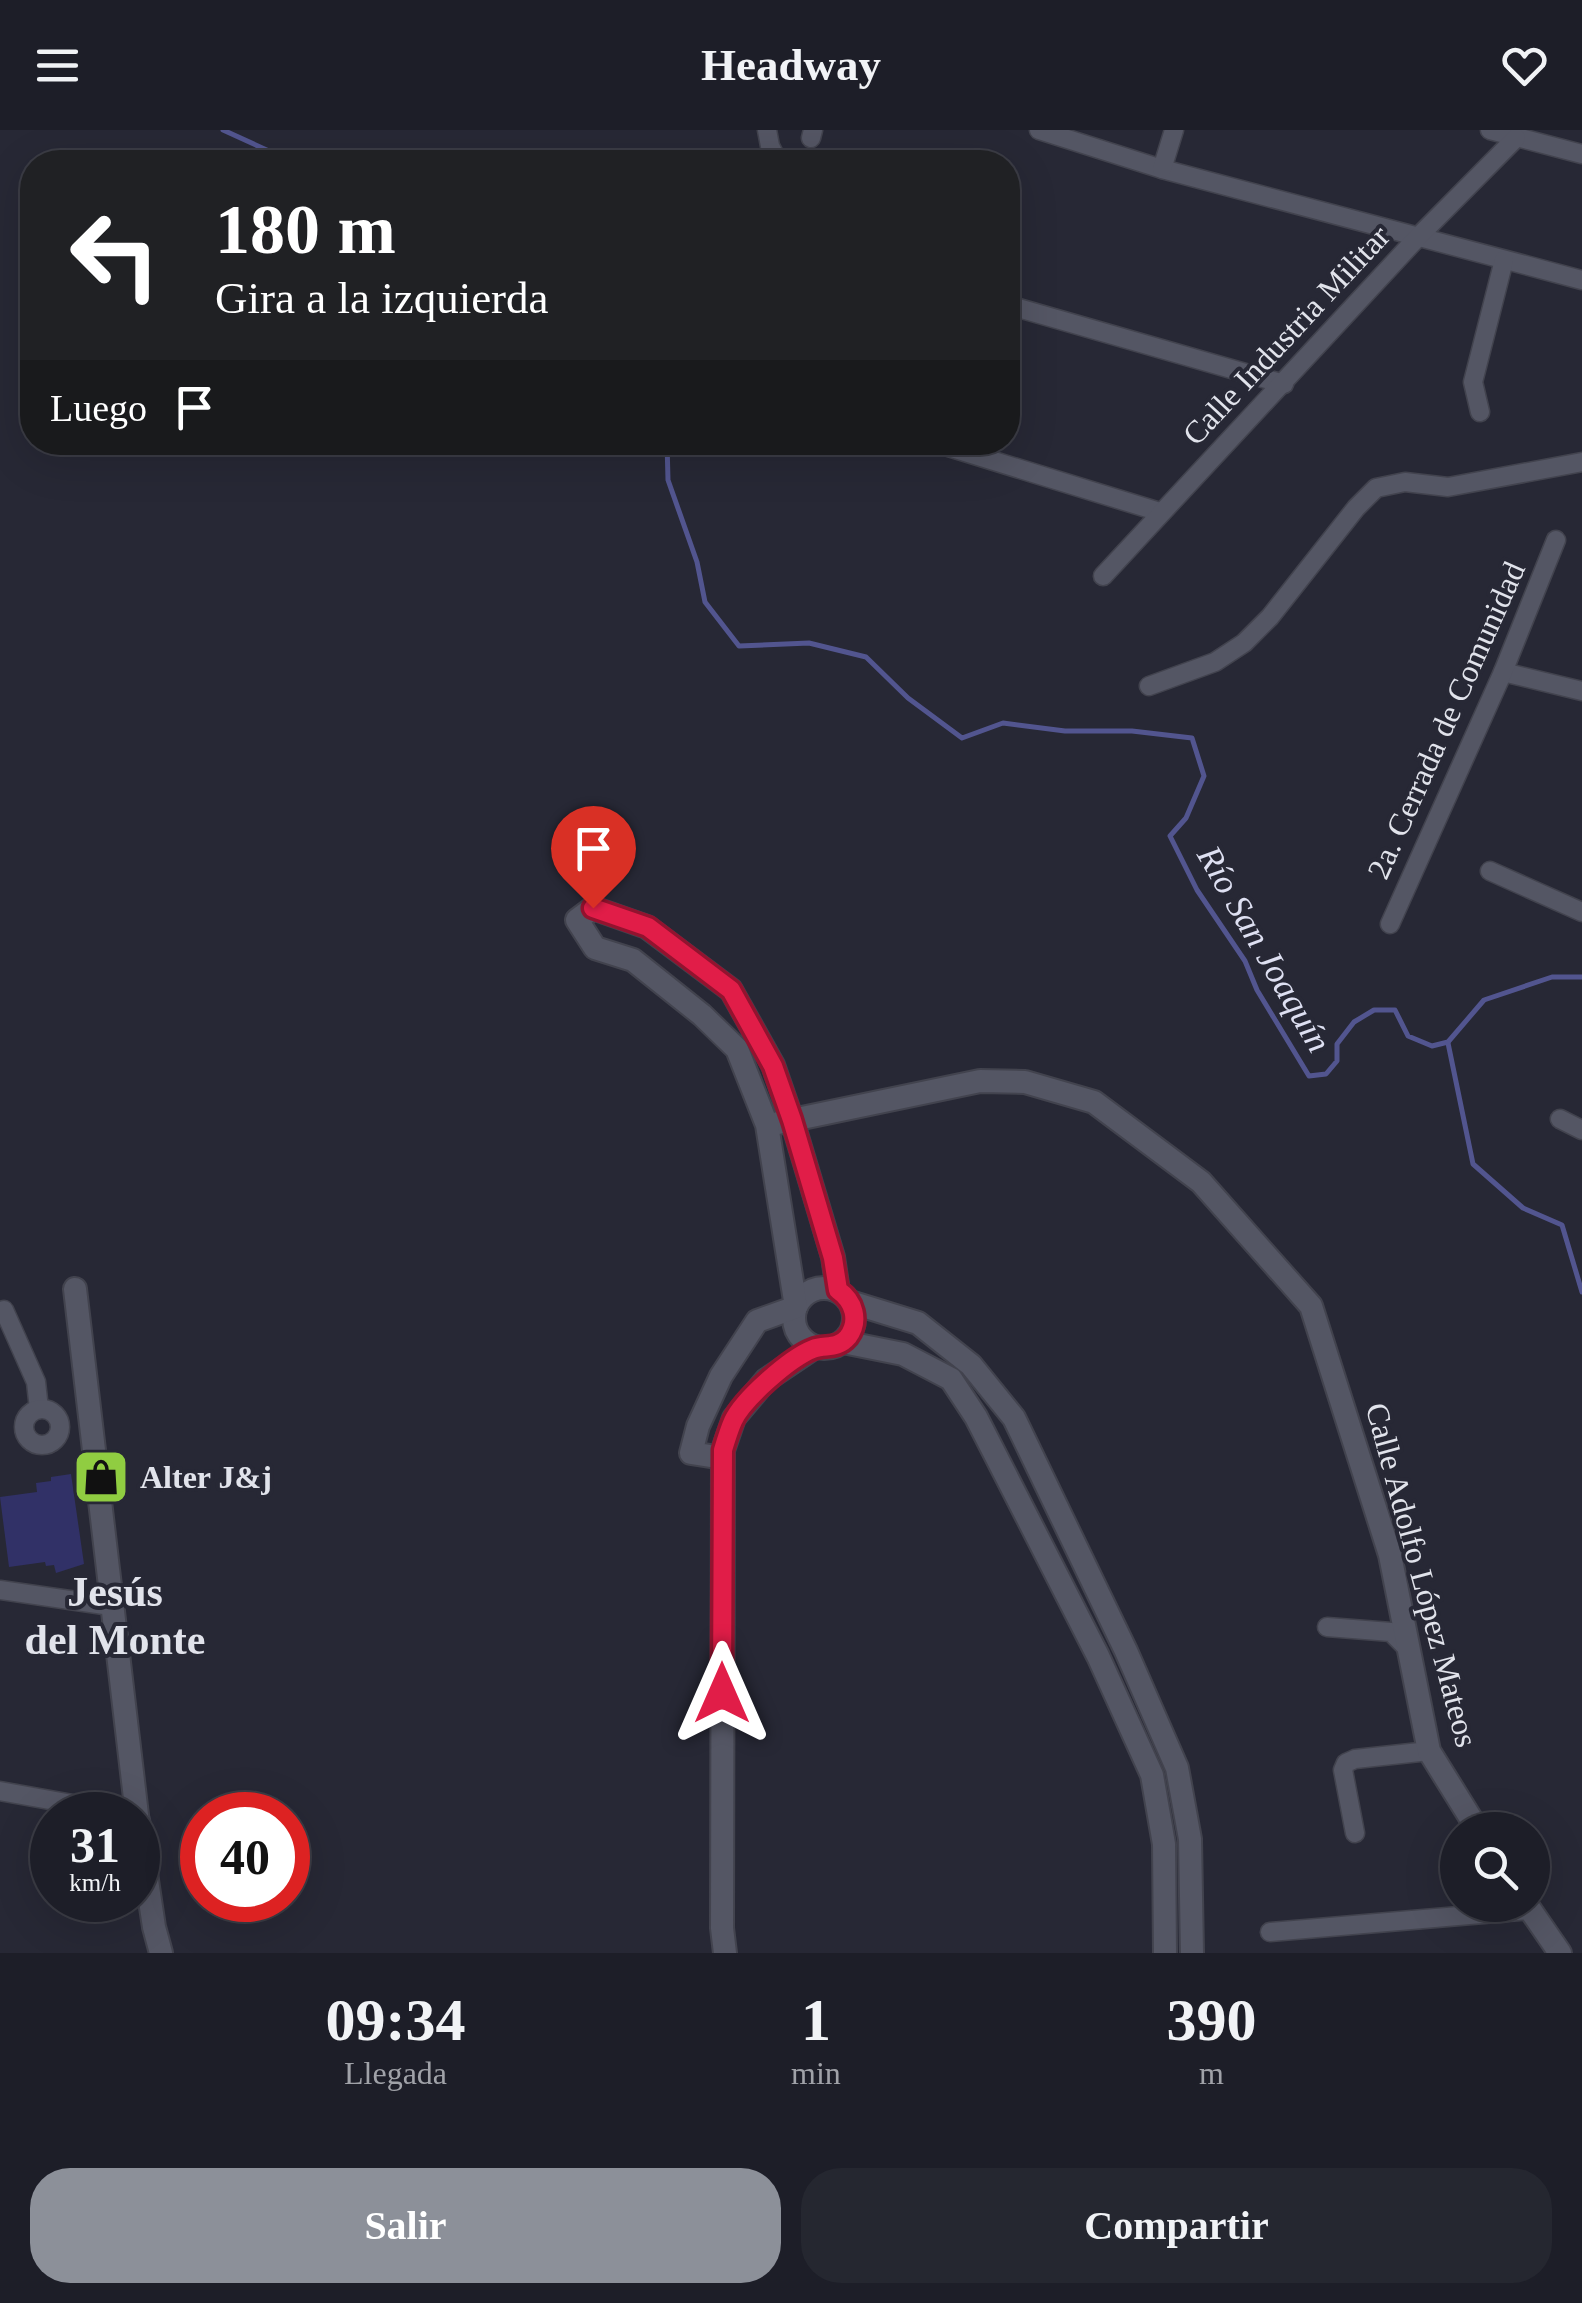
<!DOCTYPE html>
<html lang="es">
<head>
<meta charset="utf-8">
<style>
  body { margin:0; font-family:"Times New Roman",serif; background:#252730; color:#f1f3f6; height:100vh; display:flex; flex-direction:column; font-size:38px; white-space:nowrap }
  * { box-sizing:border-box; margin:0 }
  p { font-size:32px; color:#a0a2a8 }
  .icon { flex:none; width:55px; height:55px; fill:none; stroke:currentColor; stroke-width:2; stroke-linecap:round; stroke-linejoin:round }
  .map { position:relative; height:1823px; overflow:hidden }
  .panel { display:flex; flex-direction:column; background:#1d1e28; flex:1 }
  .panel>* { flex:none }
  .banner { position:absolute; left:20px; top:20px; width:1000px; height:305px; border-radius:40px; box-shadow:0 10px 40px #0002,0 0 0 2px #3b3c45; background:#202124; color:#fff; overflow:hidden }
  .tools { position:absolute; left:1440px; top:1682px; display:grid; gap:20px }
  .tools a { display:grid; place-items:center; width:110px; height:110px; border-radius:50%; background:#1d1e28; box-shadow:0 10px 40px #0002,0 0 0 2px #3b3c45; font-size:50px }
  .speed { position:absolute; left:30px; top:1662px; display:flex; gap:20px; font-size:50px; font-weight:700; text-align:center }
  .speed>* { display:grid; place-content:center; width:130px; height:130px; border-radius:50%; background:#1d1e28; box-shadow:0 10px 40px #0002,0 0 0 2px #3b3c45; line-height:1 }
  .speed small { font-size:25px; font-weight:400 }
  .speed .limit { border:15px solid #d22; background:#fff; color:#111 }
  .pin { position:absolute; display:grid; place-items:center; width:85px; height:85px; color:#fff; margin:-102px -42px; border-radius:50% 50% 50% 0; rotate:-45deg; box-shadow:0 0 10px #0007 }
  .pin .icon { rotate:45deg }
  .me { position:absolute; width:110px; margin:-55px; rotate:0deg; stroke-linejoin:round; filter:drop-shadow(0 0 8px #0008) }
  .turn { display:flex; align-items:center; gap:35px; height:210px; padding:0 30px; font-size:45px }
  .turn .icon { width:130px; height:130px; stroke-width:2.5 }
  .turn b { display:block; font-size:70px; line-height:85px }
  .then { display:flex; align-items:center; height:95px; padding:0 30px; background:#0003; gap:20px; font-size:38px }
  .eta { display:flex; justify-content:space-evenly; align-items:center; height:170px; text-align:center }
  .eta b { font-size:60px; font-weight:600; line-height:70px }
  .primary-button { display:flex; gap:20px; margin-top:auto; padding:20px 30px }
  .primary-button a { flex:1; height:115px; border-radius:40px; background:#8c9099; color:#fff; font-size:40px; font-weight:600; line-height:115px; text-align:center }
  .primary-button a+a { background:#252730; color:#f1f3f6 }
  header { display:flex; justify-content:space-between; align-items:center; height:130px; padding:0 30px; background:#1d1e28; font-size:45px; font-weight:600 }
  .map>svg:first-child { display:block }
</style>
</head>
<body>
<header><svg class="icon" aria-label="menu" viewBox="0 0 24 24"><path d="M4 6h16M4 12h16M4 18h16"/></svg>Headway<svg class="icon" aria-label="heart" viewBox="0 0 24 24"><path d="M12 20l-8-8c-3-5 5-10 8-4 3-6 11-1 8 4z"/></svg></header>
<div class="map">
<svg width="1582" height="1823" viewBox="0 0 1582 1823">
  <rect width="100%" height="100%" fill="#272835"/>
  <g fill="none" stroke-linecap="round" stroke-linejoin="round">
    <g stroke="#52558f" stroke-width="5">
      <path d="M223 0 293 32"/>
      <path d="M667 312 668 350 697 432 705 472 739 516 809 513 866 527 908 568 962 608 1003 593 1065 601H1132L1192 608 1204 646 1186 688 1170 706 1197 760 1245 831 1257 860 1309 946 1326 944 1337 931V914L1354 892 1374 880H1395L1408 906 1432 916 1448 912 1484 870 1552 847H1582"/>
      <path d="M1448 913 1473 1034 1523 1078 1562 1095 1582 1162"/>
    </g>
  </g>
  <path fill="#313167" d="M71 1344 84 1434 56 1443 54 1435 46 1436 45 1432 9 1437 0 1367 37 1362 36 1353 51 1351V1347Z"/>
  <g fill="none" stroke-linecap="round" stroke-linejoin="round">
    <g stroke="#42434e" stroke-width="21">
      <g id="minor">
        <path d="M767 0 770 16 778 32"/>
        <path d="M1039 0 1162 39 1582 150"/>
        <path d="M1490 0 1582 24"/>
        <path d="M811 8 813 0"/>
        <path d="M1162 39 1174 0"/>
        <path d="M1008 175 1284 254"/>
        <path d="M1480 282 1473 252 1504 130"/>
        <path d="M932 312 1160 382"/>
        <path d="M1103 446 1417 108 1516 8"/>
        <path d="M1503 542 1582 561"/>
        <path d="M1149 556 1215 532 1244 513 1270 487 1356 378 1376 358 1405 352 1448 357 1582 332"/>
        <path d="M1490 741 1582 782"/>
        <path d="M1390 794 1503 542 1556 410"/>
        <path d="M1560 989 1582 1000"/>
        <path d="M4 1180 36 1252 39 1279"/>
        <circle cx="42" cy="1297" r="18"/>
        <path d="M0 1460 111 1476"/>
        <path d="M1327 1497 1391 1502 1407 1518"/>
        <path d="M0 1661 134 1685"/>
        <path d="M1355 1703 1343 1640 1346 1633 1355 1629 1429 1621"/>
        <path d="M1270 1802 1530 1780"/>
      </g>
    </g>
    <g stroke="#42434e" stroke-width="26">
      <g id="tertiary">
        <path d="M778 993 980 951 1025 952 1094 972 1201 1052 1311 1176 1390 1425 1429 1621 1478 1700"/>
        <circle cx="824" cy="1188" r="30"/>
        <path d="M75 1159 137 1685"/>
        <path d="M850 1172 918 1193 971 1235 1014 1288 1126 1521 1177 1638 1190 1709 1192 1823"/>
        <path d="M843 1212 903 1224 951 1249 976 1287 1098 1526 1152 1645 1164 1714 1165 1823"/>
        <path d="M723 1328 691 1323 698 1296 721 1246 757 1191 796 1177 767 995 737 919 702 885 633 830 595 818 577 790 593 778 647 797 731 860 773 935 792 990 833 1127 838 1161"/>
        <path d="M138 1690 154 1797 161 1823"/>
        <path d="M1527 1775 1560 1823"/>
        <path d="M725 1823 722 1798 723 1320 734 1288 766 1250 815 1217"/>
      </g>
    </g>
    <use href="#minor" stroke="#545664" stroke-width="18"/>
    <use href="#tertiary" stroke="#545664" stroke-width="22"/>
  </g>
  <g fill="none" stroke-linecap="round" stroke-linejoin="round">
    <g stroke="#92132f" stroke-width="25">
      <path id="route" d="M593 778 648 797 731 860 773 936 792 990 833 1128 838 1160C854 1171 860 1191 848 1207 837 1220 825 1214 813 1219 790 1228 743 1269 733 1291 729 1300 726 1310 723 1320L722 1563"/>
    </g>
    <use href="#route" stroke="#e11d48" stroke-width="18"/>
  </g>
  <defs>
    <g id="shop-square" transform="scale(2.875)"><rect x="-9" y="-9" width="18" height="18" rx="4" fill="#90cd41" stroke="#272835"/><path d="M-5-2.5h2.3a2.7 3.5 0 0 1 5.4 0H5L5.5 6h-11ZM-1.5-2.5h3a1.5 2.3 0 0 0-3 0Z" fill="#111"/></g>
  </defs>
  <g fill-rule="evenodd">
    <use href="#shop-square" x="101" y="1347"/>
  </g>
  <g text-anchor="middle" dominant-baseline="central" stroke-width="8" stroke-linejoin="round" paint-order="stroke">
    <g font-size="32" fill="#e1e3eb" stroke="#272835">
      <text transform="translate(1286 205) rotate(-47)">Calle Industria Militar</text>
      <text transform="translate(1446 590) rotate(-66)">2a. Cerrada de Comunidad</text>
      <text transform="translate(1422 1445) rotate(75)">Calle Adolfo López Mateos</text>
    </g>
    <g font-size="32" font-weight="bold" fill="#e1e3eb" stroke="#272835" text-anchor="start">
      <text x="140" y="1347">Alter J&amp;j</text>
    </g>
    <g font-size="35" font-style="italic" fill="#dee0f2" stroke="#272835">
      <text transform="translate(1264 819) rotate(60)">Río San Joaquín</text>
    </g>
    <g font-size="42" font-weight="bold" fill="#e1e3eb" stroke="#272835">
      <text x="115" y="1462">Jesús<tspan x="115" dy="48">del Monte</tspan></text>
    </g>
  </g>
</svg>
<div class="tools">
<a><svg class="icon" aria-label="search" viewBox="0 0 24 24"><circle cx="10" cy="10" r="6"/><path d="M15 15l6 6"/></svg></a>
</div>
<div class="speed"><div>31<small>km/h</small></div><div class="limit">40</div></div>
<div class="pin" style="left:593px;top:778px;background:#d93025"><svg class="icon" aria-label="arrive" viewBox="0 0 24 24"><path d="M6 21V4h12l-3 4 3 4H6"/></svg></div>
<svg class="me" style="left:722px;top:1563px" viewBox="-20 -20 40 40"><path d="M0-17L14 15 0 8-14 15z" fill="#e11d48" stroke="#fff" stroke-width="4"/></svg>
<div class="banner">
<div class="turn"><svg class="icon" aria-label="left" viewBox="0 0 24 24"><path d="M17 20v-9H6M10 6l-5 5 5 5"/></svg><div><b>180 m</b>Gira a la izquierda</div></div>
<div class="then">Luego<svg class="icon" aria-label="arrive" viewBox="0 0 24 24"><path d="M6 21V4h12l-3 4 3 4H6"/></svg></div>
</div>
</div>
<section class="panel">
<div class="eta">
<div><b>09:34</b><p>Llegada</p></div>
<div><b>1</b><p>min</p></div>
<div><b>390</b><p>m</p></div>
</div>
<div class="primary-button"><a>Salir</a><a>Compartir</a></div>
</section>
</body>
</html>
